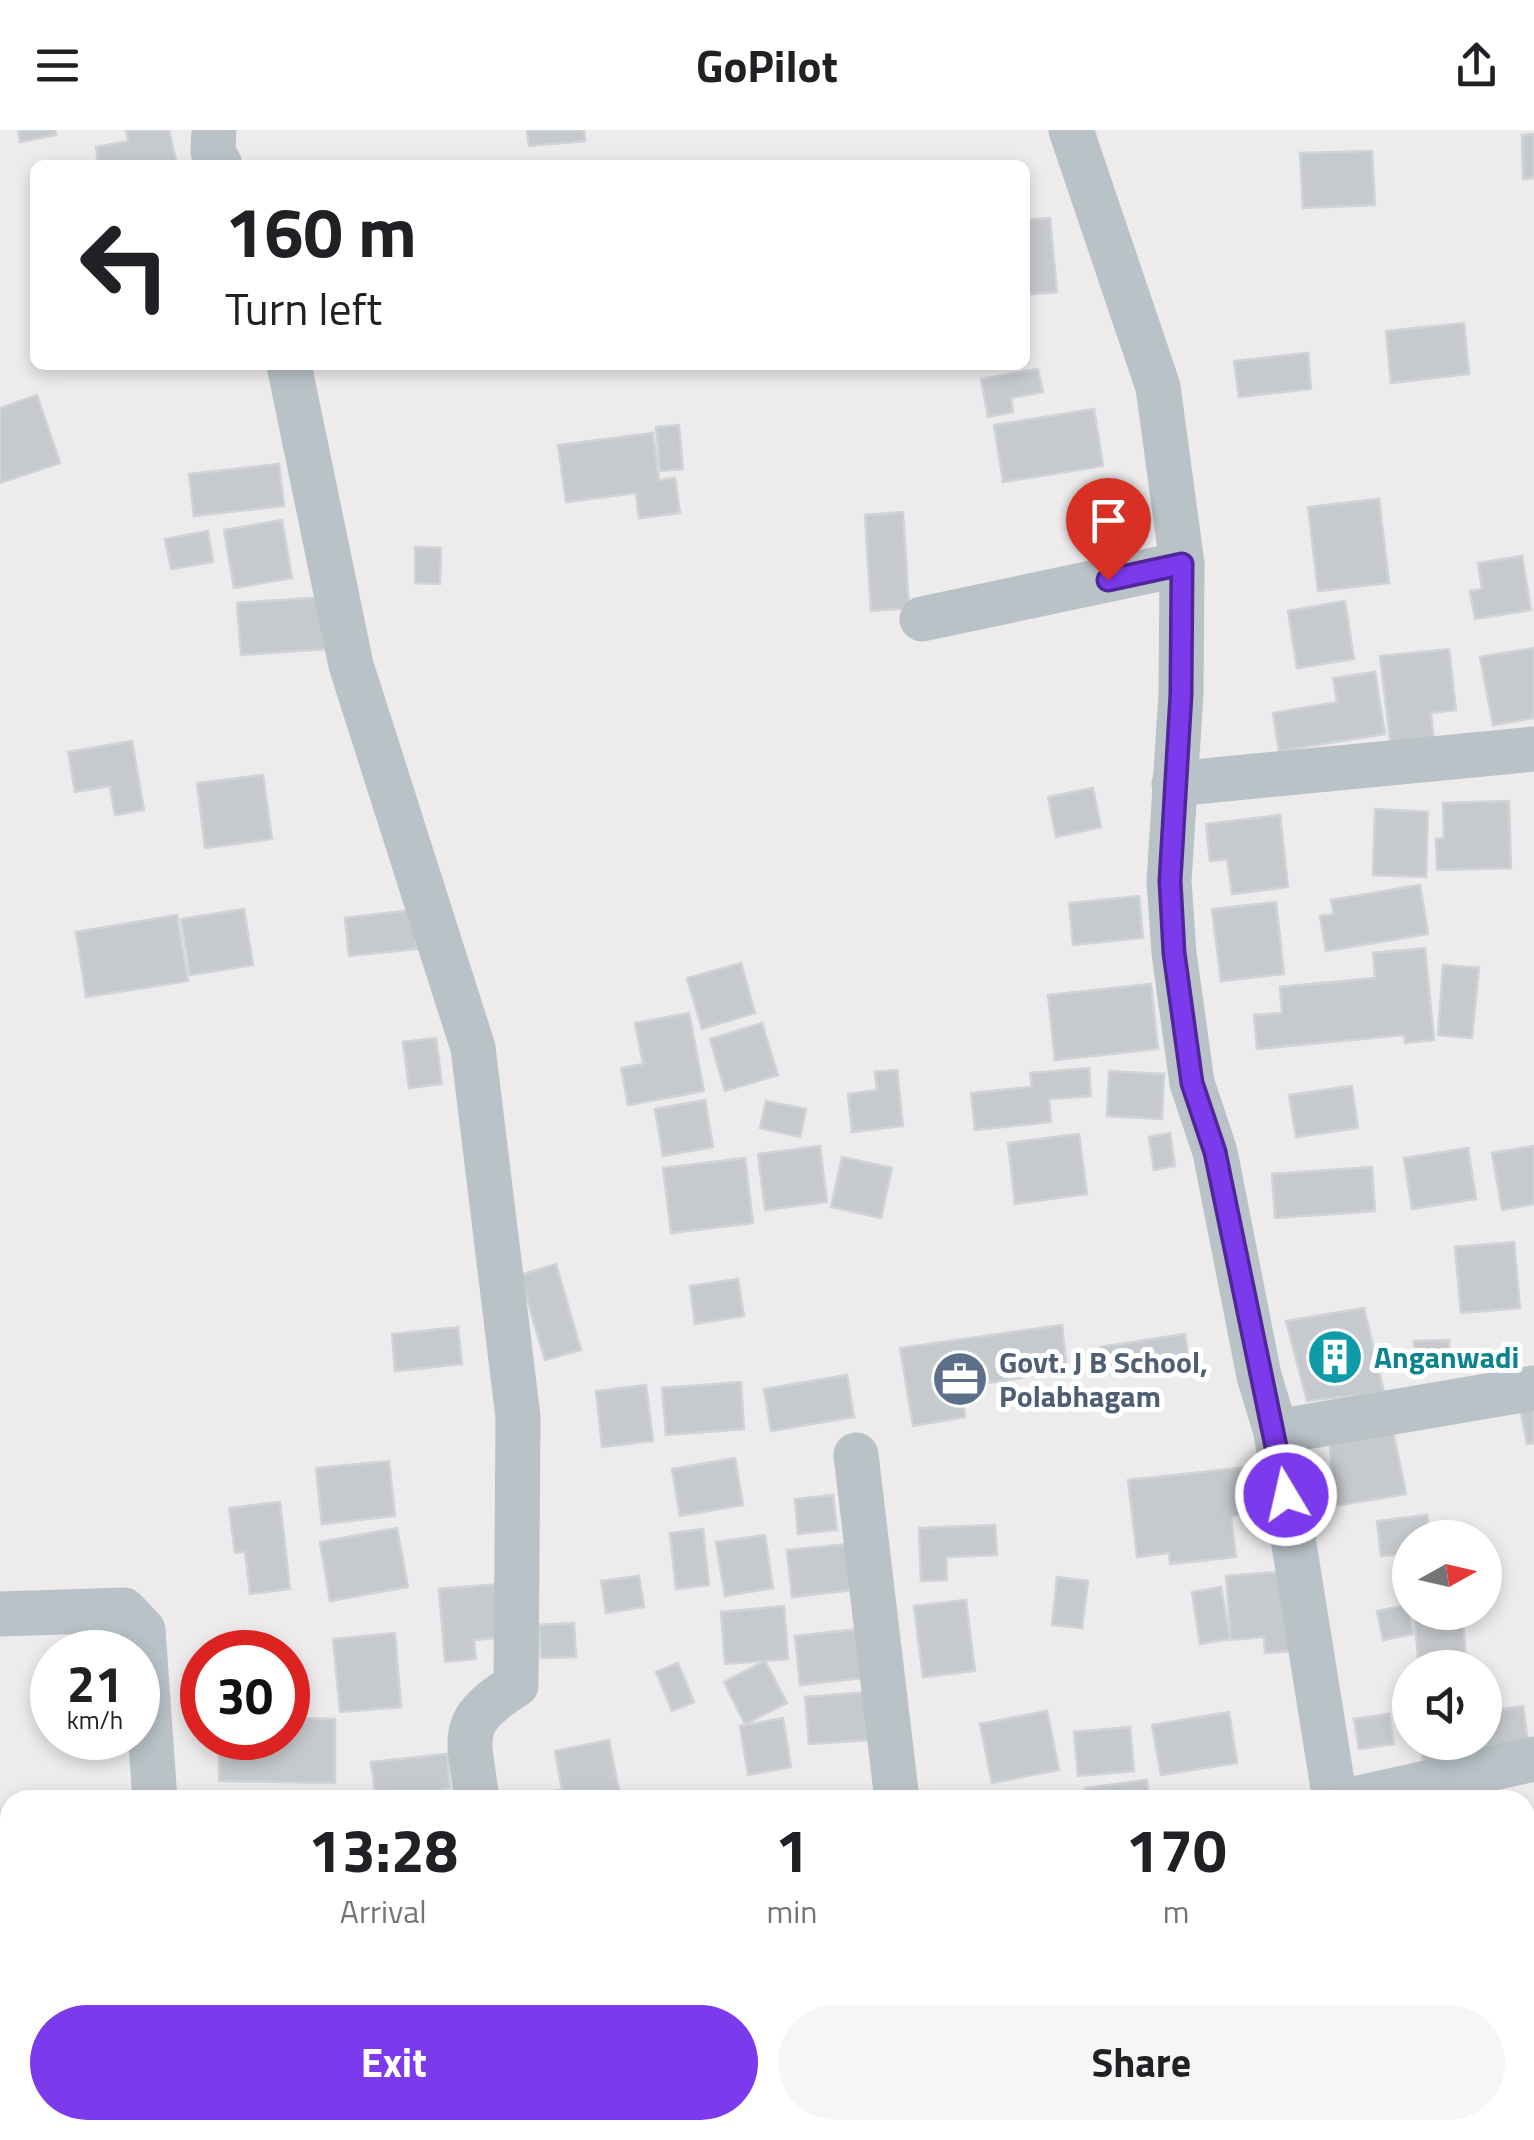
<!DOCTYPE html>
<html lang="en">
<head>
<meta charset="utf-8">
<style>
  body { margin:0; font-family:"Titillium Web",sans-serif; background:#f6f6f6; color:#202124; height:100vh; display:flex; flex-direction:column; font-size:38px; white-space:nowrap }
  * { box-sizing:border-box; margin:0 }
  p { font-size:32px; color:#757577 }
  .icon { flex:none; width:55px; height:55px; fill:none; stroke:currentColor; stroke-width:2; stroke-linecap:round; stroke-linejoin:round }
  .map { position:relative; flex:1; overflow:hidden }
  .drawer { position:absolute; left:0px; top:1660px; width:1535px; height:350px; display:flex; flex-direction:column; background:#fff; border-radius:30px 30px 0 0; box-shadow:0 5px 15px #0003 }
  .drawer>* { flex:none }
  .banner { position:absolute; left:30px; top:30px; width:1000px; height:210px; border-radius:15px; box-shadow:0 5px 15px #0003; background:#fff; color:#202124; overflow:hidden }
  .needle { width:65px; rotate:82deg }
  .fabs { position:absolute; left:1392px; top:1390px; display:grid; gap:20px }
  .fabs a { display:grid; place-items:center; width:110px; height:110px; border-radius:50%; background:#fff; box-shadow:0 5px 15px #0003; font-size:50px }
  .speed { position:absolute; left:30px; top:1500px; display:flex; gap:20px; font-size:50px; font-weight:700; text-align:center }
  .speed>* { display:grid; place-content:center; width:130px; height:130px; border-radius:50%; background:#fff; box-shadow:0 5px 15px #0003; line-height:1 }
  .speed small { font-size:25px; font-weight:400 }
  .speed .limit { border:15px solid #d22; background:#fff; color:#111 }
  .pin { position:absolute; display:grid; place-items:center; width:85px; height:85px; color:#fff; margin:-102px -42px; border-radius:50% 50% 50% 0; rotate:-45deg; box-shadow:0 0 10px #0007 }
  .pin .icon { rotate:45deg }
  .me { position:absolute; width:110px; margin:-55px; rotate:351deg; stroke-linejoin:round; filter:drop-shadow(0 0 8px #0008) }
  .turn { display:flex; align-items:center; gap:35px; height:210px; padding:0 30px; font-size:45px }
  .turn .icon { width:130px; height:130px; stroke-width:2.5 }
  .turn b { display:block; font-size:70px; line-height:85px }
  .eta { display:flex; justify-content:space-evenly; align-items:center; height:170px; text-align:center }
  .eta b { font-size:60px; font-weight:700; line-height:70px }
  .cta { display:flex; gap:20px; margin-top:auto; padding:20px 30px }
  .cta a { flex:1; height:115px; border-radius:60px; background:#7c3aed; color:#fff; font-size:40px; font-weight:700; line-height:115px; text-align:center }
  .cta a+a { background:#f6f6f6; color:#202124 }
  header { display:flex; justify-content:space-between; align-items:center; height:130px; padding:0 30px; background:#fff; font-size:45px; font-weight:700 }
  .map>svg:first-child { display:block }
</style>
</head>
<body>
<header><svg class="icon" aria-label="menu" viewBox="0 0 24 24"><path d="M4 6h16M4 12h16M4 18h16"/></svg>GoPilot<svg class="icon" aria-label="share" viewBox="0 0 24 24"><path d="M12 15V3M7 8l5-5 5 5M5 13v7h14v-7"/></svg></header>
<div class="map">
<svg width="1534" height="2010" viewBox="0 0 1534 2010">
  <rect width="100%" height="100%" fill="#eeebec"/>
  <g fill="#c6c9cd" stroke="#d0d3d7" stroke-width="2.5">
    <path d="M18 0H55L56 5 20 12Z"/>
    <path d="M126 0H169L177 35H85L98 33 96 17 128 11Z"/>
    <path d="M527 0H584L585 11 529 16Z"/>
    <path d="M1534 4V48L1523 49 1522 5Z"/>
    <path d="M1372 21 1375 75 1303 78 1300 23Z"/>
    <path d="M1050 88 1057 162 1025 165V90Z"/>
    <path d="M1464 193 1469 244 1391 253 1386 201Z"/>
    <path d="M1308 223 1311 259 1239 267 1234 231Z"/>
    <path d="M1038 239 1043 262 1011 268 1013 282 988 287 981 249Z"/>
    <path d="M37 265 60 333 0 353V278Z"/>
    <path d="M1094 279 1103 336 1003 352 994 295Z"/>
    <path d="M679 295 683 339 660 341 656 297Z"/>
    <path d="M653 303 659 350 675 348 680 383 639 388 636 363 566 372 558 315Z"/>
    <path d="M279 334 284 376 194 386 189 344Z"/>
    <path d="M1379 369 1389 453 1318 461 1308 377Z"/>
    <path d="M903 382 909 478 871 481 865 385Z"/>
    <path d="M282 390 292 448 234 458 224 400Z"/>
    <path d="M208 401 213 432 171 439 165 409Z"/>
    <path d="M415 417 441 418 440 454 415 453Z"/>
    <path d="M1522 426 1531 480 1475 489 1470 461 1482 459 1478 433Z"/>
    <path d="M324 467 327 519 241 525 237 473Z"/>
    <path d="M1345 471 1354 529 1297 538 1288 481Z"/>
    <path d="M1534 518V588L1493 595 1480 527Z"/>
    <path d="M1449 519 1456 580 1431 583 1435 622 1392 626 1380 526Z"/>
    <path d="M1375 542 1385 604 1279 621 1273 583 1337 572 1333 548Z"/>
    <path d="M132 611 144 680 115 685 110 656 75 662 68 622Z"/>
    <path d="M263 645 272 709 205 718 197 653Z"/>
    <path d="M1093 658 1101 697 1056 707 1048 667Z"/>
    <path d="M1509 671 1511 738 1437 740 1436 709 1444 708 1443 673Z"/>
    <path d="M1375 679 1428 682 1426 747 1373 745Z"/>
    <path d="M1280 685 1288 757 1232 764 1227 729 1210 731 1206 694Z"/>
    <path d="M1420 755 1428 804 1326 821 1320 786 1334 784 1331 770Z"/>
    <path d="M1139 766 1143 808 1073 815 1069 773Z"/>
    <path d="M1276 772 1284 844 1221 851 1212 779Z"/>
    <path d="M244 779 253 835 190 845 181 789Z"/>
    <path d="M412 780 417 819 349 826 345 788Z"/>
    <path d="M177 785 188 851 86 867 76 802Z"/>
    <path d="M1425 818 1434 910 1405 913 1404 905 1257 919 1254 885 1282 883 1280 857 1375 848 1373 823Z"/>
    <path d="M741 833 755 883 702 899 687 848Z"/>
    <path d="M1443 835 1479 838 1472 908 1438 905Z"/>
    <path d="M1151 854 1158 919 1055 930 1048 865Z"/>
    <path d="M689 883 704 961 628 975 621 938 643 934 635 893Z"/>
    <path d="M762 893 778 945 725 961 710 909Z"/>
    <path d="M436 908 442 954 409 958 403 912Z"/>
    <path d="M1089 938 1091 966 1049 969 1051 992 975 1000 971 963 1032 957 1030 943Z"/>
    <path d="M897 940 903 996 852 1002 848 964 877 960 875 942Z"/>
    <path d="M1109 941 1164 944 1162 989 1107 986Z"/>
    <path d="M1352 956 1358 998 1296 1007 1289 965Z"/>
    <path d="M705 970 713 1017 663 1026 655 979Z"/>
    <path d="M766 971 806 979 800 1007 760 998Z"/>
    <path d="M1170 1003 1175 1036 1154 1040 1149 1007Z"/>
    <path d="M1079 1004 1087 1064 1015 1074 1008 1013Z"/>
    <path d="M820 1016 827 1072 765 1080 758 1024Z"/>
    <path d="M1534 1016V1074L1502 1080 1492 1023Z"/>
    <path d="M1468 1018 1476 1069 1412 1079 1404 1028Z"/>
    <path d="M842 1027 892 1038 881 1088 831 1077Z"/>
    <path d="M745 1028 753 1093 671 1103 663 1038Z"/>
    <path d="M1372 1037 1375 1081 1275 1088 1272 1044Z"/>
    <path d="M1514 1112 1520 1178 1461 1183 1455 1117Z"/>
    <path d="M556 1134 581 1220 545 1230 520 1145Z"/>
    <path d="M738 1149 744 1186 695 1194 690 1156Z"/>
    <path d="M1364 1178 1384 1262 1307 1271 1286 1191Z"/>
    <path d="M1062 1195 1067 1241 962 1257 965 1287 913 1296 900 1218Z"/>
    <path d="M458 1197 462 1234 395 1241 392 1204Z"/>
    <path d="M1185 1204 1189 1230 1104 1244 1100 1217Z"/>
    <path d="M1449 1210 1450 1230H1414V1211Z"/>
    <path d="M847 1245 854 1287 771 1301 764 1259Z"/>
    <path d="M741 1252 744 1299 666 1305 662 1258Z"/>
    <path d="M646 1255 653 1311 602 1317 596 1261Z"/>
    <path d="M1534 1276V1313L1527 1314 1520 1278Z"/>
    <path d="M1393 1301 1406 1364 1334 1376 1330 1314Z"/>
    <path d="M735 1328 743 1375 680 1386 672 1339Z"/>
    <path d="M389 1331 395 1386 322 1394 316 1338Z"/>
    <path d="M1266 1335 1271 1381 1231 1386 1236 1427 1170 1434 1169 1423 1137 1427 1128 1350Z"/>
    <path d="M833 1365 837 1400 798 1404 795 1369Z"/>
    <path d="M280 1372 290 1459 250 1464 245 1421 235 1423 229 1378Z"/>
    <path d="M1427 1385 1430 1408H1410V1423L1381 1426 1377 1391Z"/>
    <path d="M995 1395 997 1425 946 1427 947 1450 921 1451 919 1398Z"/>
    <path d="M397 1398 408 1457 330 1471 320 1412Z"/>
    <path d="M703 1399 709 1455 676 1459 670 1403Z"/>
    <path d="M765 1405 773 1458 725 1466 716 1412Z"/>
    <path d="M856 1413 862 1459 792 1467 787 1420Z"/>
    <path d="M1287 1441 1293 1521 1265 1523 1264 1507 1231 1510 1226 1446Z"/>
    <path d="M639 1446 644 1477 606 1483 601 1451Z"/>
    <path d="M1057 1447 1088 1451 1082 1498 1052 1495Z"/>
    <path d="M512 1453 517 1506 474 1510 476 1529 445 1532 439 1459Z"/>
    <path d="M1221 1457 1230 1509 1200 1514 1192 1462Z"/>
    <path d="M966 1470 975 1541 923 1547 914 1476Z"/>
    <path d="M1408 1475 1413 1504 1383 1510 1377 1481Z"/>
    <path d="M784 1476 788 1529 725 1534 721 1482Z"/>
    <path d="M1414 1482H1462L1467 1538H1419Z"/>
    <path d="M574 1493 576 1527 541 1528 539 1495Z"/>
    <path d="M868 1498 873 1547 800 1555 795 1506Z"/>
    <path d="M395 1503 401 1577 340 1582 333 1509Z"/>
    <path d="M765 1531 787 1573 745 1594 724 1552Z"/>
    <path d="M678 1533 694 1572 672 1581 656 1542Z"/>
    <path d="M866 1562 870 1610 809 1614 805 1567Z"/>
    <path d="M1523 1576 1529 1620 1423 1635 1420 1612H1485V1582Z"/>
    <path d="M1047 1581 1059 1640 992 1653 980 1594Z"/>
    <path d="M1229 1582 1237 1633 1161 1645 1152 1595Z"/>
    <path d="M1389 1584 1394 1614 1359 1619 1354 1589Z"/>
    <path d="M288 1588 335 1589V1653L219 1651V1608H288Z"/>
    <path d="M783 1588 791 1637 748 1645 740 1596Z"/>
    <path d="M1130 1597 1134 1641 1078 1646 1074 1602Z"/>
    <path d="M609 1610 621 1670H549L547 1662 562 1660 555 1621Z"/>
    <path d="M447 1624 450 1658 440 1659 441 1670H376L371 1632Z"/>
    <path d="M1147 1650 1149 1670H1087L1085 1658Z"/>
    <path d="M1534 1784V1857L1525 1858V1785Z"/>
    <path d="M1534 1870V1924H1525V1871Z"/>
    <path d="M1185 2000H1200L1201 2010H1127Z"/>
    <path d="M1293 2000H1364L1365 2010H1294Z"/>
    <path d="M1438 2000H1478L1479 2010H1381Z"/>
  </g>
  <g fill="none" stroke-linecap="round" stroke-linejoin="round">
    <g stroke="#b8c2c7" stroke-width="45">
      <path d="M214 0 213 22 220 35"/>
      <path d="M1071 0 1158 257 1182 434 1181 564 1169 751 1174 823 1192 953 1215 1022 1259 1246 1276 1302 1335 1670"/>
      <path d="M289 235 351 535 473 918 518 1287 516 1555C456 1593 469 1605 477 1670"/>
      <path d="M922 489 1182 434"/>
      <path d="M1174 654 1534 619"/>
      <path d="M1276 1302 1534 1258"/>
      <path d="M856 1325 897 1670"/>
      <path d="M0 1484 124 1480 143 1500 155 1670"/>
      <path d="M1350 1670 1534 1629"/>
      <path d="M191 2000 192 2010"/>
      <path d="M629 2000 631 2010"/>
    </g>
    <g stroke="#b8c5cc" stroke-width="55">
      <path d="M1525 1939 1534 1944"/>
      <path d="M492 2010 600 2000"/>
    </g>
  </g>
  <g fill="none" stroke-linecap="round" stroke-linejoin="round">
    <g stroke="#51269a" stroke-width="25">
      <path id="route" d="M1108 450 1182 434 1181 564 1170 751 1174 823 1192 953 1215 1022 1286 1365"/>
    </g>
    <use href="#route" stroke="#7c3aed" stroke-width="18"/>
  </g>
  <defs>
    <g id="building-disc" transform="scale(2.875)"><circle r="9.5" fill="#0f9aa8" stroke="#fff"/><path d="M-4-6H4V6H1V3H-1V6H-4ZM-2.5-4.3h1.7v1.8h-1.7ZM.8-4.3h1.7v1.8H.8ZM-2.5-1h1.7V.8h-1.7ZM.8-1h1.7V.8H.8Z" fill="#fff"/></g>
    <g id="office-disc" transform="scale(2.875)"><circle r="9.5" fill="#5c6f8a" stroke="#fff"/><path d="M-6-3h4V-5.5h4V-3h4V5H-6ZM-1-4.5V-3h2v-1.5ZM-6 0V1H6V0Z" fill="#fff"/></g>
  </defs>
  <g fill-rule="evenodd">
    <use href="#building-disc" x="1335" y="1227"/>
    <use href="#office-disc" x="960" y="1249"/>
  </g>
  <g text-anchor="middle" dominant-baseline="central" stroke-width="10" stroke-linejoin="round" paint-order="stroke">
    <g font-size="30" font-weight="bold" fill="#0d838f" stroke="#fff" text-anchor="start">
      <text x="1374" y="1227">Anganwadi</text>
    </g>
    <g font-size="30" font-weight="bold" fill="#4e5e75" stroke="#fff" text-anchor="start">
      <text x="999" y="1232">Govt. J B School,<tspan x="999" dy="34">Polabhagam</tspan></text>
    </g>
  </g>
</svg>
<div class="fabs">
<a><svg class="needle" viewBox="-14 -14 28 28"><path d="M0-13l5 13h-10z" fill="#e53935"/><path d="M0 13l5-13h-10z" fill="#757577"/></svg></a>
<a><svg class="icon" aria-label="sound" viewBox="0 0 24 24"><path d="M4 9h4l5-4v14l-5-4H4zM17 9q2 3 0 6"/></svg></a>
</div>
<div class="speed"><div>21<small>km/h</small></div><div class="limit">30</div></div>
<div class="pin" style="left:1108px;top:450px;background:#d93025"><svg class="icon" aria-label="arrive" viewBox="0 0 24 24"><path d="M6 21V4h12l-3 4 3 4H6"/></svg></div>
<svg class="me" style="left:1286px;top:1365px" viewBox="-20 -20 40 40"><circle r="17" fill="#7c3aed" stroke="#fff" stroke-width="3"/><path d="M0-11L8 9 0 5-8 9z" fill="#fff"/></svg>
<div class="banner">
<div class="turn"><svg class="icon" aria-label="left" viewBox="0 0 24 24"><path d="M17 20v-9H6M10 6l-5 5 5 5"/></svg><div><b>160 m</b>Turn left</div></div>
</div>
<section class="drawer">
<div class="eta">
<div><b>13:28</b><p>Arrival</p></div>
<div><b>1</b><p>min</p></div>
<div><b>170</b><p>m</p></div>
</div>
<div class="cta"><a>Exit</a><a>Share</a></div>
</section>
</div>
</body>
</html>
